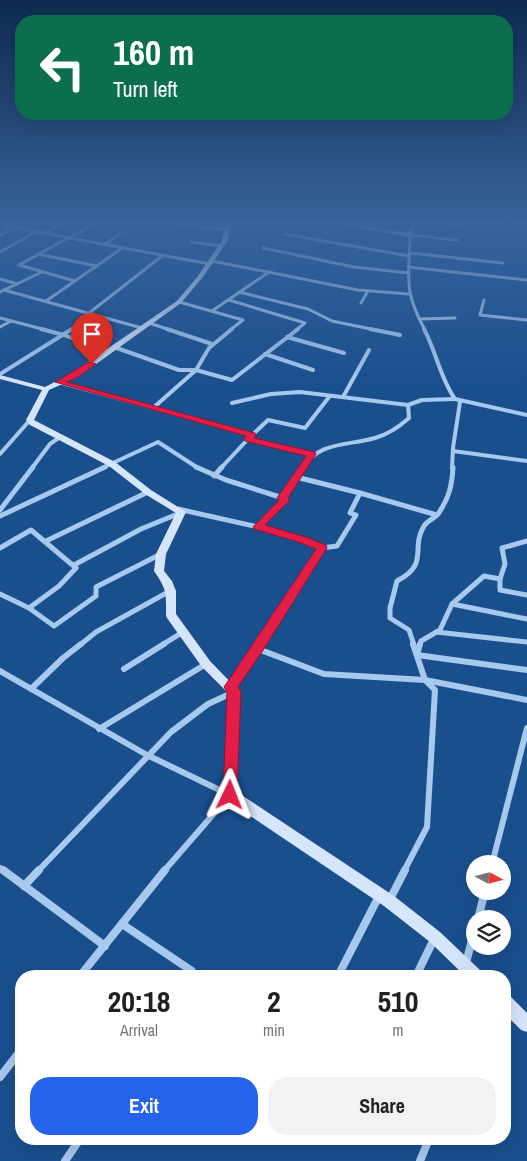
<!DOCTYPE html>
<html lang="en">
<head>
<meta charset="utf-8">
<style>
  body { margin:0; font-family:"Archivo Narrow",sans-serif; background:#f2f2f2; color:#202124; height:100vh; display:flex; flex-direction:column; font-size:19px; white-space:nowrap }
  * { box-sizing:border-box; margin:0 }
  p { font-size:16px; color:#757577 }
  .icon { flex:none; width:28px; height:28px; fill:none; stroke:currentColor; stroke-width:2; stroke-linecap:round; stroke-linejoin:round }
  .map { position:relative; flex:1; overflow:hidden }
  .drawer { position:absolute; left:15px; top:970px; width:496px; height:175px; display:flex; flex-direction:column; background:#fff; border-radius:20px; box-shadow:0 5px 20px #0002 }
  .drawer>* { flex:none }
  .top-card { position:absolute; left:15px; top:15px; width:498px; height:105px; border-radius:20px; box-shadow:0 5px 20px #0002; background:#0b6e4f; color:#fff; overflow:hidden }
  .needle { width:32px; rotate:97deg }
  .tools { position:absolute; left:466px; top:855px; display:grid; gap:10px }
  .tools a { display:grid; place-items:center; width:45px; height:45px; border-radius:50%; background:#fff; box-shadow:0 5px 20px #0002; font-size:25px }
  .pin { position:absolute; display:grid; place-items:center; width:42px; height:42px; color:#fff; margin:-51px -21px; border-radius:50% 50% 50% 0; rotate:-45deg; box-shadow:0 0 5px #0007 }
  .pin .icon { rotate:45deg }
  .me { position:absolute; width:55px; margin:-28px; rotate:2deg; stroke-linejoin:round; filter:drop-shadow(0 0 4px #0008) }
  .turn { display:flex; align-items:center; gap:18px; height:105px; padding:0 15px; font-size:22px }
  .turn .icon { width:65px; height:65px; stroke-width:2.5 }
  .turn b { display:block; font-size:35px; line-height:42px }
  .eta { display:flex; justify-content:space-evenly; align-items:center; height:85px; text-align:center }
  .eta b { font-size:30px; font-weight:700; line-height:35px }
  .action { display:flex; gap:10px; margin-top:auto; padding:10px 15px }
  .action a { flex:1; height:58px; border-radius:20px; background:#2563eb; color:#fff; font-size:20px; font-weight:700; line-height:58px; text-align:center }
  .action a+a { background:#f2f2f2; color:#202124 }
  .map>svg:first-child { display:block }
</style>
</head>
<body>
<div class="map">
<svg width="527" height="1161" viewBox="0 0 527 1161">
  <rect width="100%" height="100%" fill="#1a4f8e"/>
  <g fill="none" stroke-linecap="round" stroke-linejoin="round">
    <g stroke="#a8c9ee" stroke-width="3">
      <path d="M160 222 227 230"/>
      <path d="M423 222 462 225"/>
      <path d="M0 225 210 264"/>
      <path d="M7 226 17 222"/>
      <path d="M361 226 364 222"/>
      <path d="M43 233 68 222"/>
      <path d="M284 234 409 256"/>
      <path d="M0 235 14 228"/>
      <path d="M191 242 222 246"/>
      <path d="M104 245 120 234"/>
      <path d="M263 248 354 267 409 273"/>
      <path d="M0 252 35 232"/>
      <path d="M410 253 503 263"/>
      <path d="M38 254 97 266"/>
      <path d="M212 261 358 290 409 294"/>
      <path d="M408 267 527 280"/>
      <path d="M0 279 17 284"/>
      <path d="M75 281 19 265 97 222"/>
      <path d="M4 290 142 328"/>
      <path d="M0 292 42 272"/>
      <path d="M239 292 308 309 332 321 376 330"/>
      <path d="M229 300 305 323 296 330"/>
      <path d="M484 300 480 315 527 320"/>
      <path d="M46 301 121 249"/>
      <path d="M179 302 243 320 230 330"/>
      <path d="M361 303 368 291"/>
      <path d="M212 311 269 272"/>
      <path d="M89 313 162 256"/>
      <path d="M0 318 46 330"/>
      <path d="M420 319 455 318"/>
      <path d="M149 323 170 330"/>
      <path d="M0 327 11 321"/>
      <path d="M71 330 93 314"/>
      <path d="M425 330C403 290 409 278 410 235L457 240"/>
    </g>
    <g stroke="#a8c9ee" stroke-width="4">
      <path d="M41 329 64 335 108 352"/>
      <path d="M167 329 212 344"/>
      <path d="M370 329 400 335"/>
      <path d="M424 329C436 351 440 378 455 399L527 415"/>
      <path d="M287 337 344 353"/>
      <path d="M114 347 179 370H196L232 380 298 329"/>
      <path d="M265 354 313 370"/>
      <path d="M0 374 72 329"/>
      <path d="M59 382 252 435"/>
      <path d="M343 397 369 350"/>
      <path d="M232 403 271 394 300 392 408 405 422 400 455 399"/>
      <path d="M153 408 196 370 209 348 232 329"/>
      <path d="M453 451 527 461"/>
      <path d="M0 454 30 420"/>
      <path d="M311 454 248 439 268 420 305 428 329 397"/>
      <path d="M32 468 50 444 60 437"/>
      <path d="M102 468 158 442 198 468"/>
      <path d="M221 468 248 439"/>
      <path d="M302 468C320 441 347 446 375 438 389 434 399 427 409 418L408 405"/>
      <path d="M452 468 453 448 460 402"/>
    </g>
    <g stroke="#a8c9ee" stroke-width="5">
      <path d="M196 467 226 480 283 498"/>
      <path d="M214 476 222 467"/>
      <path d="M296 477 360 493"/>
      <path d="M178 509 258 527"/>
      <path d="M0 510 33 467"/>
      <path d="M0 516 105 467"/>
      <path d="M46 541 148 492"/>
      <path d="M0 548 31 530 76 568"/>
      <path d="M322 548 337 546 356 515 350 513 360 493 437 515"/>
      <path d="M500 579 505 564 502 548 527 541"/>
      <path d="M0 594 29 608 54 626 96 596V587L161 554"/>
      <path d="M452 604 527 619"/>
      <path d="M29 608 59 586 76 568 74 565 141 529 180 513"/>
      <path d="M436 632 527 642"/>
      <path d="M80 645 96 632 170 591"/>
      <path d="M162 645 183 632"/>
      <path d="M261 645 322 548 302 539 258 527 284 500 283 498 302 467"/>
      <path d="M414 645 409 630 390 618V608L397 581C430 564 410 549 424 526 427 521 434 519 438 514 449 498 452 486 453 467"/>
      <path d="M420 645 421 641 440 630 452 604 484 576 500 579V590L527 595"/>
    </g>
    <g stroke="#a8c9ee" stroke-width="6">
      <path d="M420 644 417 655 527 670"/>
      <path d="M258 649 324 674 425 680 527 700"/>
      <path d="M124 669 164 644"/>
      <path d="M0 671 147 755 230 795 164 871"/>
      <path d="M231 687 261 644"/>
      <path d="M31 689 63 658 81 644"/>
      <path d="M99 729 206 664"/>
      <path d="M492 864 527 728"/>
      <path d="M0 868 5 871"/>
      <path d="M38 871 171 732 208 704 234 692"/>
      <path d="M404 871 427 827 435 690 425 680 413 644"/>
    </g>
    <g stroke="#a8c9ee" stroke-width="8">
      <path d="M3 870 105 946"/>
      <path d="M24 886 39 870"/>
      <path d="M389 901 405 870"/>
      <path d="M478 919 485 891"/>
      <path d="M122 924 192 971 189 976"/>
      <path d="M466 963 475 928"/>
      <path d="M80 976 165 870"/>
      <path d="M338 976 379 896"/>
      <path d="M416 976 435 937"/>
      <path d="M0 1077 21 1050"/>
      <path d="M65 1161 80 1139"/>
      <path d="M420 1161 429 1139"/>
    </g>
    <g fill="#d5e5fa" fill-rule="evenodd">
      <path d="M227 222H232L227 242 202 278 181 303 78 377 49 390 34 420 115 462 151 490 186 512 166 554 164 571 172 581 176 591V614L210 661 240 692 237 792 394 896 440 932 481 971 484 976H465L430 942 384 906 225 799 224 795 228 693 202 667 167 618 166 615C166 592 167 590 154 571L156 554 176 513 145 494 109 466 30 425 26 420 42 390 0 379V375L45 387 72 373 177 301 198 276 221 242Z"/>
      <path d="M326 222H337L408 233 411 222H416L413 235 410 237Z"/>
      <path d="M505 995 511 997 527 1013V1032L521 1030 505 1014Z"/>
    </g>
  </g>
  <linearGradient id="sky" x2="0" y2="1"><stop stop-color="#0e2b4e"/><stop offset="0.58" stop-color="#38639b"/><stop offset="1" stop-color="#38639b" stop-opacity="0"/></linearGradient>
  <rect width="527" height="384" fill="url(#sky)"/>
  <path fill="#e11d48" stroke="#92132f" d="M89 362 96 364 78 377 67 382 255 433 256 435 254 438 315 452 316 454 288 498 290 500 265 525 306 537 326 545 327 548 262 652 238 687 241 692 237 795 235 799 230 801 225 799 223 795 227 692 224 687 316 549 298 542 254 529 253 527 279 500 277 498 306 456 245 441 244 439 246 436 55 382Z"/>
</svg>
<div class="tools">
<a><svg class="needle" viewBox="-14 -14 28 28"><path d="M0-13l5 13h-10z" fill="#e53935"/><path d="M0 13l5-13h-10z" fill="#757577"/></svg></a>
<a><svg class="icon" aria-label="layers" viewBox="0 0 24 24"><path d="M12 4l9 5-9 5-9-5zM3 14l9 5 9-5"/></svg></a>
</div>
<div class="pin" style="left:92px;top:364px;background:#d93025"><svg class="icon" aria-label="arrive" viewBox="0 0 24 24"><path d="M6 21V4h12l-3 4 3 4H6"/></svg></div>
<svg class="me" style="left:230px;top:795px" viewBox="-20 -20 40 40"><path d="M0-17L14 15 0 8-14 15z" fill="#e11d48" stroke="#fff" stroke-width="4"/></svg>
<div class="top-card">
<div class="turn"><svg class="icon" aria-label="left" viewBox="0 0 24 24"><path d="M17 20v-9H6M10 6l-5 5 5 5"/></svg><div><b>160 m</b>Turn left</div></div>
</div>
<section class="drawer">
<div class="eta">
<div><b>20:18</b><p>Arrival</p></div>
<div><b>2</b><p>min</p></div>
<div><b>510</b><p>m</p></div>
</div>
<div class="action"><a>Exit</a><a>Share</a></div>
</section>
</div>
</body>
</html>
